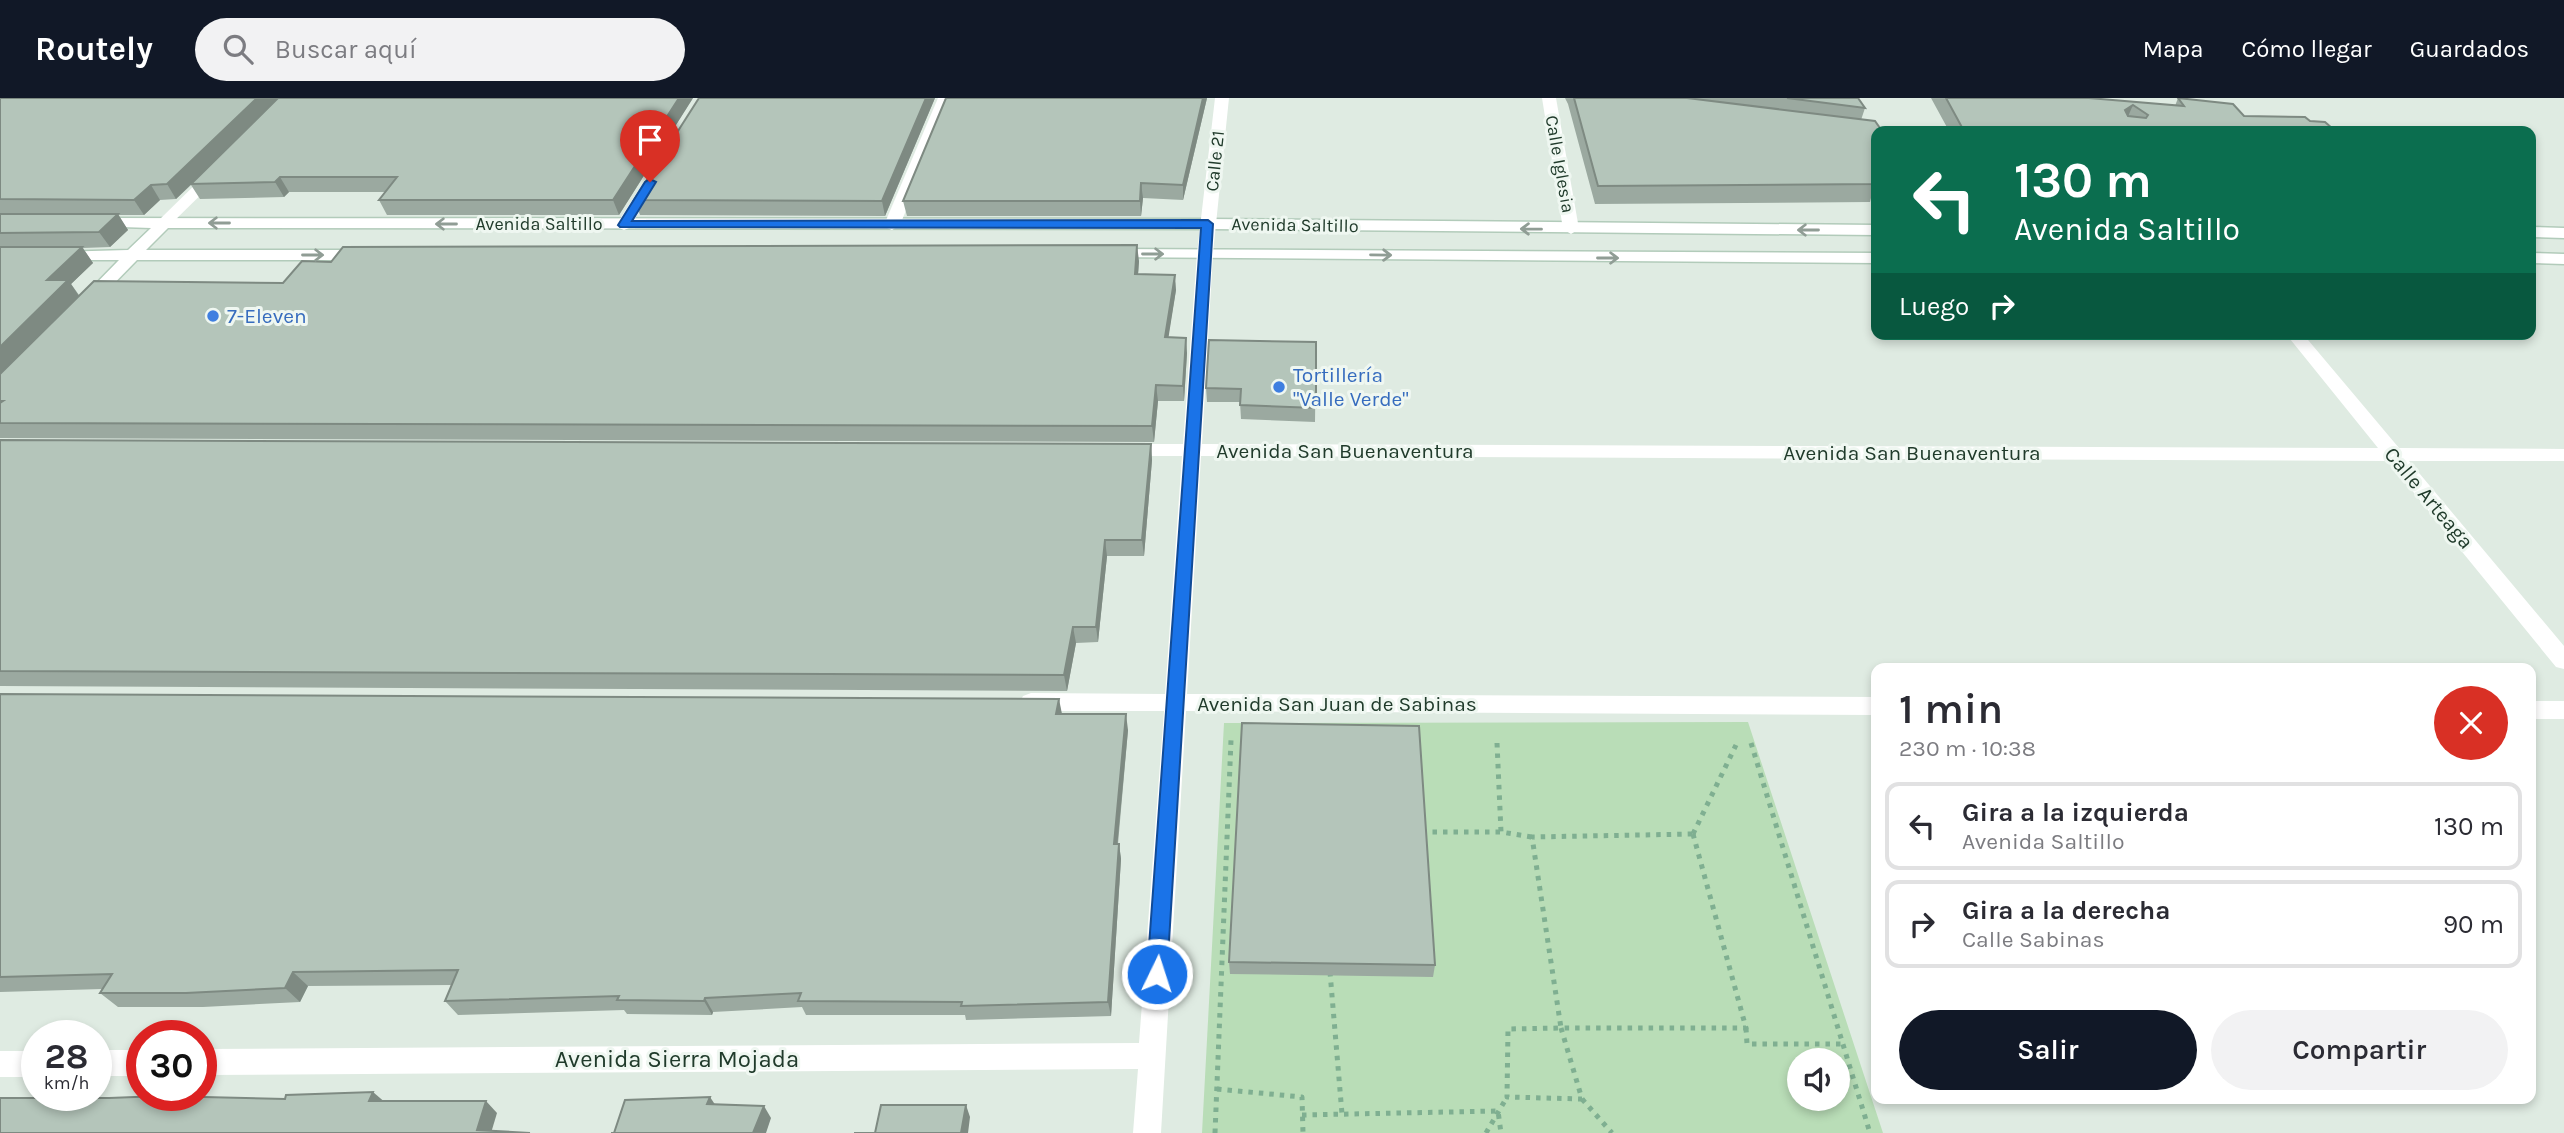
<!DOCTYPE html>
<html lang="es">
<head>
<meta charset="utf-8">
<style>
  body { margin:0; font-family:Karla,sans-serif; background:#f2f2f3; color:#2b2b33; height:100vh; display:flex; flex-direction:column; font-size:26px; white-space:nowrap }
  * { box-sizing:border-box; margin:0 }
  p { font-size:23px; color:#7c7c81 }
  .icon { flex:none; width:38px; height:38px; fill:none; stroke:currentColor; stroke-width:2; stroke-linecap:round; stroke-linejoin:round }
  .map { position:relative; flex:1; overflow:hidden }
  .sheet { position:absolute; left:1871px; top:565px; width:665px; height:441px; display:flex; flex-direction:column; background:#fff; border-radius:14px; box-shadow:0 4px 10px #0003 }
  .sheet>* { flex:none }
  .banner { position:absolute; left:1871px; top:28px; width:665px; height:214px; border-radius:14px; box-shadow:0 4px 10px #0003; background:#0b6e4f; color:#fff; overflow:hidden }
  .fabs { position:absolute; left:1787px; top:950px; display:grid; gap:14px }
  .fabs a { display:grid; place-items:center; width:63px; height:63px; border-radius:50%; background:#fff; box-shadow:0 4px 10px #0003; font-size:35px }
  .speed { position:absolute; left:21px; top:922px; display:flex; gap:14px; font-size:35px; font-weight:700; text-align:center }
  .speed>* { display:grid; place-content:center; width:91px; height:91px; border-radius:50%; background:#fff; box-shadow:0 4px 10px #0003; line-height:1 }
  .speed small { font-size:18px; font-weight:400 }
  .speed .limit { border:10px solid #d22; background:#fff; color:#111 }
  .pin { position:absolute; display:grid; place-items:center; width:60px; height:60px; color:#fff; margin:-72px -30px; border-radius:50% 50% 50% 0; rotate:-45deg; box-shadow:0 0 7px #0007 }
  .pin .icon { rotate:45deg }
  .me { position:absolute; width:77px; margin:-38px; rotate:4deg; stroke-linejoin:round; filter:drop-shadow(0 0 5px #0008) }
  .turn { display:flex; align-items:center; gap:24px; height:147px; padding:0 28px; font-size:32px }
  .turn .icon { width:91px; height:91px; stroke-width:2.5 }
  .turn b { display:block; font-size:49px; line-height:60px }
  .then { display:flex; align-items:center; height:66px; padding:0 28px; background:#0003; gap:14px; font-size:26px }
  .round { display:grid; place-items:center; flex:none; width:74px; height:74px; border-radius:37px; background:#f2f2f3 }
  .summary { display:flex; align-items:center; justify-content:space-between; height:119px; padding:0 28px }
  h1 { font-size:42px; font-weight:600; line-height:52px }
  .button { display:flex; gap:14px; margin-top:auto; padding:14px 28px }
  .button a { flex:1; height:80px; border-radius:42px; background:#111827; color:#fff; font-size:28px; font-weight:600; line-height:80px; text-align:center }
  .button a+a { background:#f2f2f3; color:#2b2b33 }
  ul { padding:0; list-style:none }
  li { display:flex; align-items:center; gap:21px; height:88px; margin:0 14px 10px; padding:0 14px; border:4px solid #e1e1e2; border-radius:14px }
  li div { flex:1 }
  li b { display:block; font-size:26px }
  li em { font-style:normal }
  header { display:flex; align-items:center; gap:42px; box-sizing:border-box; height:98px; padding:0 35px; background:#111827; color:#fff }
  header strong { font-size:33px }
  nav { display:flex; gap:38px; margin-inline-start:auto; font-size:24px }
  .search { width:490px; height:63px; background:#f2f2f3; display:flex; align-items:center; gap:18px; box-sizing:border-box; padding:0 24px; border-radius:38px; color:#7c7c81; font-size:26px }
  .map>svg:first-child { display:block }
</style>
</head>
<body>
<header>
<strong>Routely</strong>
<div class="search"><svg class="icon" aria-label="search" viewBox="0 0 24 24"><circle cx="10" cy="10" r="6"/><path d="M15 15l6 6"/></svg>Buscar aquí</div>
<nav><a>Mapa</a><a>Cómo llegar</a><a>Guardados</a></nav>
</header>
<div class="map">
<svg width="2564" height="1035" viewBox="0 0 2564 1035">
  <rect width="100%" height="100%" fill="#dfebe2"/>
  <path fill="#b9ddb7" fill-rule="evenodd" d="M1748 624 1883 1035H1202L1224 625ZM1799 962H1838V1001H1799Z"/>
  <g fill="none" stroke-linecap="round" stroke-linejoin="round">
    <g stroke="#b2cbba" stroke-width="3">
      <g id="secondary">
        <path d="M97 120 1208 121 1876 127V137L1208 131 168 130 146 152H365L373 157 365 162H137L93 207 87 208 79 203 119 162H62L54 157 56 154 128 152 151 130 92 128 89 125 92 122Z"/>
        <path d="M2530 129 2564 130V140L2530 139Z"/>
        <path d="M1112 151 1876 155V165L1106 159 1104 156Z"/>
        <path d="M2530 155 2564 156V166L2530 165Z"/>
      </g>
    </g>
    <g stroke="#7faf91" stroke-width="5" stroke-dasharray="4.5 6" stroke-linecap="butt">
      <path d="M1497 645 1501 734 1532 739"/>
      <path d="M1751 645 1870 1035"/>
      <path d="M1422 734H1501"/>
      <path d="M1693 736 1746 930H1561L1532 739Z"/>
      <path d="M1693 736 1736 647"/>
      <path d="M1330 874 1342 1016"/>
      <path d="M1561 930 1582 1001 1507 999 1508 931Z"/>
      <path d="M1746 930 1747 946H1842"/>
      <path d="M1217 991 1302 999 1303 1035"/>
      <path d="M1582 1001 1612 1035"/>
      <path d="M1302 1017 1498 1013 1501 1035"/>
      <path d="M1215 1035 1231 642"/>
      <path d="M1486 1035 1507 999"/>
    </g>
    <g fill="#fff" fill-rule="evenodd">
      <path d="M938 0H952L900 127 892 132 887 130 884 127Z"/>
      <path d="M1215 0H1229L1213 155 1202 346 2378 350 2286 236H2303L2399 350 2564 351V363H2409L2564 548V571L2556 569 2388 363 1201 358 1187 596 1876 599V617L1186 613 1161 1035H1133L1138 971 201 977V951L1139 945 1164 613H1031L1023 610 1020 604 1023 598 1031 595 1165 596 1182 358H1124L1117 356 1115 352 1117 348 1124 346H1183L1197 155Z"/>
      <path d="M1542 0H1556L1579 131 1571 136 1563 131Z"/>
      <path d="M215 71 220 72 222 75 220 78 169 128H159L156 125 159 122 210 72Z"/>
      <path d="M651 80 658 84 629 130 624 132 619 130 616 127 646 81Z"/>
      <rect x="2530" y="603" width="34" height="18"/>
      <rect x="96" y="952" width="46" height="26"/>
      <rect x="0" y="953" width="37" height="26"/>
    </g>
    <use href="#secondary" fill="#fff" fill-rule="evenodd"/>
  </g>
  <g fill="#9ba9a0">
    <path d="M0 0H693L619 117H387L379 102 385 94H289L284 99 200 101 191 87 176 101 160 102 144 117H118L128 132 110 149 83 150 93 165 71 186 79 197 283 185 331 164 1139 163 1138 176 1176 192 1168 239 1187 255 1184 303H1158L1154 344 0 340Z"/>
    <path d="M699 0H935L885 118 640 117 634 102Z"/>
    <path d="M946 0H1207L1183 102 1143 100 1141 118H907L903 103Z"/>
    <path d="M1565 0H1858L1865 10 1861 22 1876 33V100H1871L1870 104 1595 106 1568 6Z"/>
    <path d="M1931 0H2089L2175 8 2178 0 2244 18 2310 23 2333 31 2360 33H1949Z"/>
    <path d="M1316 244 1315 324 1241 321 1240 304H1207L1206 290Z"/>
    <path d="M0 342 1151 346 1152 362 1144 458H1107L1098 544 1076 545 1067 593 0 588Z"/>
    <path d="M0 596 1062 616 1128 632 1118 746H1119L1121 761 1111 918 966 922 965 917H806L802 909 713 914 712 917 627 916 624 912 458 917 445 903 452 887 308 888 300 904 203 909H118L100 895 102 891 0 894Z"/>
    <path d="M1229 864 1435 867 1433 879 1230 876Z"/>
  </g>
  <g fill="#7e8a82">
    <path d="M257 0H280L176 101 167 86Z"/>
    <path d="M679 0H693L619 117 613 102Z"/>
    <path d="M926 0H935L885 118 882 103Z"/>
    <path d="M1203 0H1207L1183 102V87Z"/>
    <path d="M2133 7 2126 23 2125 12Z"/>
    <path d="M280 79 289 94 284 99 275 84Z"/>
    <path d="M1141 85 1143 100 1141 118 1140 103Z"/>
    <path d="M151 87 160 102 144 117 134 102Z"/>
    <path d="M118 116 128 132 110 149 99 134Z"/>
    <path d="M1137 147 1139 163 1137 191 1135 176Z"/>
    <path d="M82 149 93 165 71 186 79 198 0 277V249L47 182Z"/>
    <path d="M1175 177 1176 192 1166 255 1165 239Z"/>
    <path d="M1186 240 1187 255 1184 303 1183 288Z"/>
    <path d="M1156 287 1158 303 1154 344 1152 328Z"/>
    <path d="M1151 346 1152 362 1144 458 1142 442Z"/>
    <path d="M1105 442 1107 458 1098 544 1096 529Z"/>
    <path d="M1073 529 1076 545 1067 593 1064 577Z"/>
    <path d="M1059 601 1062 616H1056Z"/>
    <path d="M1126 616 1128 632 1116 761 1114 746Z"/>
    <path d="M1119 746 1121 761 1111 918 1108 904Z"/>
    <path d="M293 874 308 888 300 904 285 890Z"/>
    <path d="M705 900 713 914 712 917 704 903Z"/>
    <path d="M373 994 387 1006 369 1003Z"/>
    <path d="M710 999 718 1011 707 1006Z"/>
    <path d="M486 1003 497 1015 491 1035 477 1032Z"/>
    <path d="M966 1007 970 1019 968 1035H961Z"/>
    <path d="M764 1008 771 1020 766 1035H753Z"/>
  </g>
  <g fill="#b4c5ba" stroke="#7e8a82" stroke-width="2" fill-rule="evenodd">
    <path d="M0 0H257L167 86 151 87 134 102 0 101Z"/>
    <path d="M278 0H679L613 102H379L397 79H280L275 84 191 86Z"/>
    <path d="M699 0H926L882 103 634 102Z"/>
    <path d="M946 0H1203L1183 87 1141 85 1140 103H903Z"/>
    <path d="M1574 0H1687L1875 23 1882 33H1876V82H1873L1876 86 1598 88Z"/>
    <path d="M1787 0H1858L1865 10Z"/>
    <path d="M1946 0H2089L2184 8 2178 0 2233 6 2244 18 2305 19 2310 23 2325 24 2333 31H2358L2360 33H1964ZM2133 7 2148 17 2146 20 2128 18 2125 12Z"/>
    <path d="M0 116H118L99 134 0 135Z"/>
    <path d="M1137 147 1135 176 1175 177 1165 239 1186 240 1183 288 1156 287 1152 328 0 325V305L3 303H0V276L94 183 283 185 302 163 331 164 343 149Z"/>
    <path d="M0 149H82L47 182H68L0 249Z"/>
    <path d="M1209 242 1316 244V310L1240 307 1241 291 1206 290Z"/>
    <path d="M0 342 1151 346 1142 442H1105L1096 529H1073L1064 577 0 573Z"/>
    <path d="M0 596 1059 601 1056 616H1126L1114 746H1119L1108 904 961 908 962 904 798 903 801 895 705 900 704 903 617 902 619 898 445 903 458 872 293 874 285 890 186 895H100L112 876 0 879Z"/>
    <path d="M1242 625 1419 628 1435 867 1229 864Z"/>
    <path d="M373 994 369 1003H486L477 1032 530 1035H0V1000H109L161 998 285 1001 286 997Z"/>
    <path d="M710 999 707 1006 764 1008 753 1035H611H614L625 1002Z"/>
    <path d="M881 1007H966L961 1035H854H875Z"/>
  </g>
  <defs><path id="oneway-shaft" d="M-6 0H5M1.5-3L5.5 0L1.5 3" fill="none" stroke-width="1.6" stroke-linecap="round" stroke-linejoin="round" transform="scale(1.75)"/></defs>
  <g stroke="#909d95">
    <use href="#oneway-shaft" transform="translate(219 125) rotate(-180)"/>
    <use href="#oneway-shaft" transform="translate(446 126) rotate(-180)"/>
    <use href="#oneway-shaft" transform="translate(1531 131) rotate(-179)"/>
    <use href="#oneway-shaft" transform="translate(1808 132) rotate(-180)"/>
    <use href="#oneway-shaft" transform="translate(1153 156)"/>
    <use href="#oneway-shaft" transform="translate(313 157)"/>
    <use href="#oneway-shaft" transform="translate(1381 157) rotate(1)"/>
    <use href="#oneway-shaft" transform="translate(1608 160)"/>
  </g>
  <path fill="#1a73e8" stroke="#114b97" stroke-width="2" d="M650 81 656 84 632 123 1208 122 1213 126 1167 876 1164 883 1157 885 1150 883 1147 876 1201 130 620 129 618 127 645 84Z"/>
  <g fill="#3f7fe0" stroke="#eff7f1" stroke-width="2.5">
    <circle cx="213" cy="218" r="7"/>
    <circle cx="1279" cy="289" r="7"/>
  </g>
  <g text-anchor="middle" dominant-baseline="central" stroke-width="6" stroke-linejoin="round" paint-order="stroke">
    <g font-size="18" fill="#203b2b" stroke="#eff7f1">
      <text transform="translate(1215 63) rotate(-84)">Calle 21</text>
      <text transform="translate(1560 66) rotate(80)">Calle Iglesia</text>
      <text x="539" y="126">Avenida Saltillo</text>
      <text transform="translate(1295 127) rotate(1)">Avenida Saltillo</text>
    </g>
    <g font-size="21" fill="#366cbe" stroke="#eff7f1" text-anchor="start">
      <text x="227" y="218">7-Eleven</text>
      <text x="1293" y="277">Tortillería<tspan x="1293" dy="24">"Valle Verde"</tspan></text>
    </g>
    <g font-size="21" fill="#203b2b" stroke="#eff7f1">
      <text x="1345" y="353">Avenida San Buenaventura</text>
      <text x="1912" y="355">Avenida San Buenaventura</text>
      <text transform="translate(2429 400) rotate(50)">Calle Arteaga</text>
      <text x="1337" y="606">Avenida San Juan de Sabinas</text>
    </g>
    <g font-size="24" fill="#203b2b" stroke="#eff7f1">
      <text x="677" y="961">Avenida Sierra Mojada</text>
    </g>
  </g>
</svg>
<div class="fabs">
<a><svg class="icon" aria-label="sound" viewBox="0 0 24 24"><path d="M4 9h4l5-4v14l-5-4H4zM17 9q2 3 0 6"/></svg></a>
</div>
<div class="speed"><div>28<small>km/h</small></div><div class="limit">30</div></div>
<div class="pin" style="left:650px;top:84px;background:#d93025"><svg class="icon" aria-label="arrive" viewBox="0 0 24 24"><path d="M6 21V4h12l-3 4 3 4H6"/></svg></div>
<svg class="me" style="left:1157px;top:876px" viewBox="-20 -20 40 40"><circle r="17" fill="#1a73e8" stroke="#fff" stroke-width="3"/><path d="M0-11L8 9 0 5-8 9z" fill="#fff"/></svg>
<div class="banner">
<div class="turn"><svg class="icon" aria-label="left" viewBox="0 0 24 24"><path d="M17 20v-9H6M10 6l-5 5 5 5"/></svg><div><b>130 m</b>Avenida Saltillo</div></div>
<div class="then">Luego<svg class="icon" aria-label="right" viewBox="0 0 24 24"><path d="M7 20v-9h11M14 6l5 5-5 5"/></svg></div>
</div>
<section class="sheet">
<div class="summary"><div><h1>1 min</h1><p>230 m · 10:38</p></div><a class="round" style="background:#d93025;color:#fff"><svg class="icon" aria-label="close" viewBox="0 0 24 24"><path d="M6 6l12 12M18 6L6 18"/></svg></a></div>
<ul>
<li><svg class="icon" aria-label="left" viewBox="0 0 24 24"><path d="M17 20v-9H6M10 6l-5 5 5 5"/></svg><div><b>Gira a la izquierda</b><p>Avenida Saltillo</p></div><em>130 m</em></li>
<li><svg class="icon" aria-label="right" viewBox="0 0 24 24"><path d="M7 20v-9h11M14 6l5 5-5 5"/></svg><div><b>Gira a la derecha</b><p>Calle Sabinas</p></div><em>90 m</em></li>
</ul>
<div class="button"><a>Salir</a><a>Compartir</a></div>
</section>
</div>
</body>
</html>
